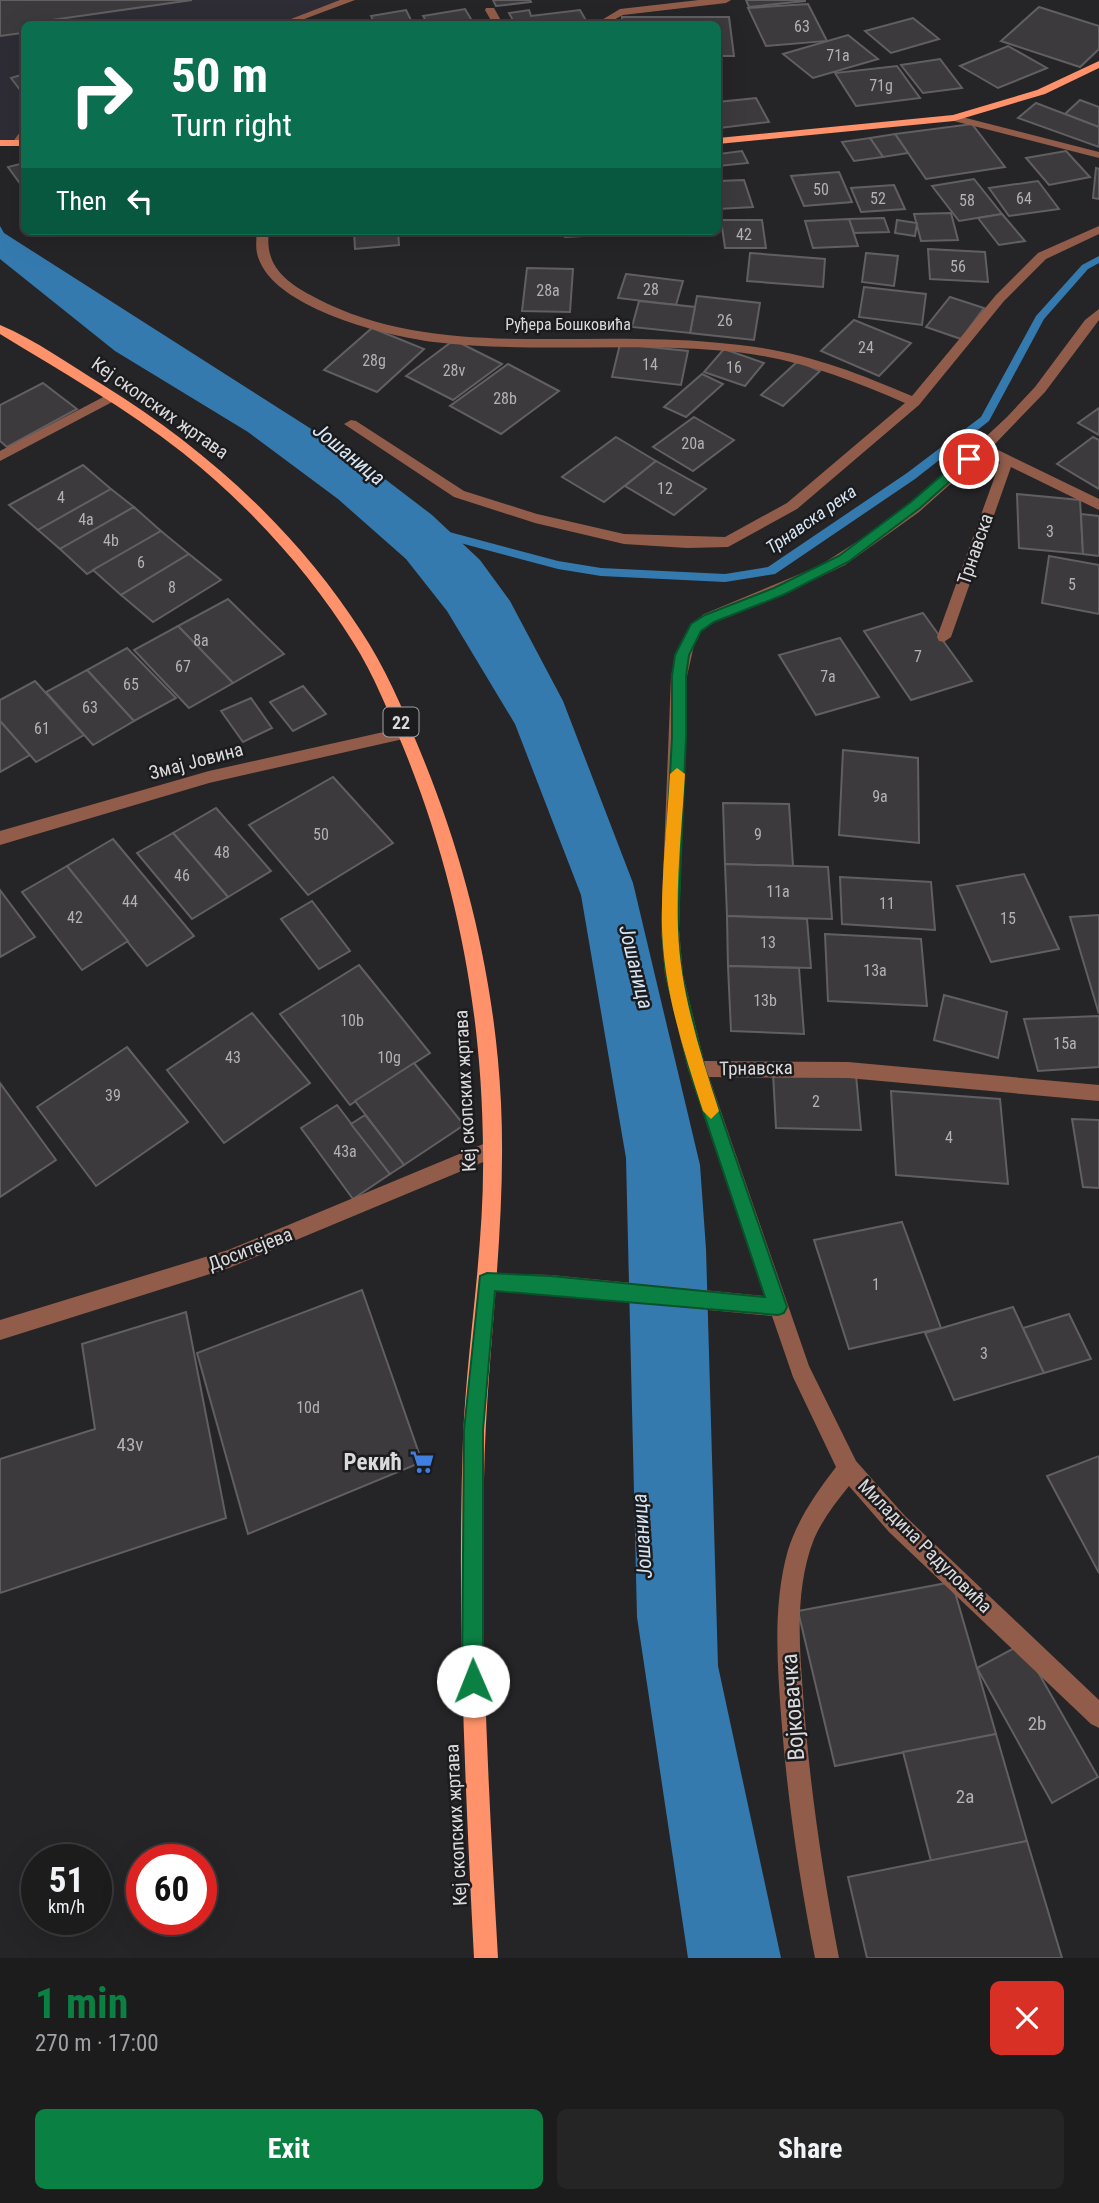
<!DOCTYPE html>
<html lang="en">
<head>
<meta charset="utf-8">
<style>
  body { margin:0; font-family:"Roboto Condensed",sans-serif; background:#252526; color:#f1f3f6; height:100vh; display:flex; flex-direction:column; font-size:26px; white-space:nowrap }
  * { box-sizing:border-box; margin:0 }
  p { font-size:23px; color:#a0a1a4 }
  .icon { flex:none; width:38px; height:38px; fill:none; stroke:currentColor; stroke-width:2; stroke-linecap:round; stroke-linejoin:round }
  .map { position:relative; height:1958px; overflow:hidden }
  .panel { display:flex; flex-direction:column; background:#1c1c1d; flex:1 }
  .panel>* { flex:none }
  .banner { position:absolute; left:21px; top:21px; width:700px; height:214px; border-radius:10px; box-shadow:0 7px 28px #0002,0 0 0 2px #3a3a3b; background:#0b6e4f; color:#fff; overflow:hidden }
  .speed { position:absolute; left:21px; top:1844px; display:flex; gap:14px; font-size:35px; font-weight:700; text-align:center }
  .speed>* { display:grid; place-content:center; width:91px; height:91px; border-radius:50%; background:#1c1c1d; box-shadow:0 7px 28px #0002,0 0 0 2px #3a3a3b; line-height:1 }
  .speed small { font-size:18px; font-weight:400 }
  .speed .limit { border:10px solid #d22; background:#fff; color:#111 }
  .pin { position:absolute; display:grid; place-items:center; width:60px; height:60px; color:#fff; margin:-30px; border:4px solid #fff; border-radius:50%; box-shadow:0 2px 7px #0007 }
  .me { position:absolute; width:77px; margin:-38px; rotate:359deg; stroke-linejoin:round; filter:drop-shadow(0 0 5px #0008) }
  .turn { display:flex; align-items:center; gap:24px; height:147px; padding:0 35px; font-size:32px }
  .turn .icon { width:91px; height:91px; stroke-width:2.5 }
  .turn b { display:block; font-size:49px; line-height:60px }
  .then { display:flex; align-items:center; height:66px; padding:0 35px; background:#0003; gap:14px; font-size:26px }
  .round { display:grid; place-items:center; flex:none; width:74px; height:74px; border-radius:10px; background:#252526 }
  .summary { display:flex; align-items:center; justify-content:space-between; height:119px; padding:0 35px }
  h1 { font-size:42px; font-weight:700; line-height:52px; color:#0b8043 }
  .cta { display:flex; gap:14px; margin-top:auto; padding:14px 35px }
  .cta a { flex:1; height:80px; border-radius:10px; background:#0b8043; color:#fff; font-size:28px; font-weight:700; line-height:80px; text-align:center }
  .cta a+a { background:#252526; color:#f1f3f6 }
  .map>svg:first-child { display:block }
</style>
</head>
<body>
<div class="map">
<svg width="1099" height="1958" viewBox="0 0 1099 1958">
  <rect width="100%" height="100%" fill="#252527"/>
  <path fill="#2e2d35" d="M0 0H350L283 24H24V134L18 143H0Z"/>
  <path fill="#357aaf" d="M0 226 4 233 360 460 432 515 480 560 510 601 563 701 633 883 700 1165 706 1249 718 1666 781 1958H688L637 1617 626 1158 581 895 515 724 447 611 406 559 338 499 248 432 115 351 0 259Z"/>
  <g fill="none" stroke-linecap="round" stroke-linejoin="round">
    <path fill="#357aaf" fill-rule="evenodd" d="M1099 256V263L1088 269 1044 319 989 421 915 479 775 574 725 582 601 576 558 569 434 536 432 533 438 529 558 561 601 568 725 574 768 567 907 473 981 417 1036 316 1082 265Z"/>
  </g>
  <g fill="#3c3a3c" stroke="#615f61" stroke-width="2">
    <path d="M0 0H192L24 24 21 26 22 33 0 36Z"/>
    <path d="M493 0H530L531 2 496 6Z"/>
    <path d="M746 0H805V1L749 7Z"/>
    <path d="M808 4 827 41 766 46 748 8Z"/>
    <path d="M1039 7 1099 26V49L1080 67 1001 41Z"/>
    <path d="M465 9 474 24H428L423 16Z"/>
    <path d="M406 10 413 24H375L371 16Z"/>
    <path d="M529 10 531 16 580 10 588 24H515L509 13Z"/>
    <path d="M622 17H729L734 56H718V24H622Z"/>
    <path d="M913 18 939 39 891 53 865 31Z"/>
    <path d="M848 35 878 59 813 78 783 54Z"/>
    <path d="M1008 46 1047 68 998 88 960 66Z"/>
    <path d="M940 59 962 88 923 93 901 65Z"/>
    <path d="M897 66 920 98 856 106 835 73Z"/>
    <path d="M24 74V95L11 78Z"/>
    <path d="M756 98 769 122 720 128 718 102Z"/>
    <path d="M1080 100 1099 107V127L1065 114Z"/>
    <path d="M1036 103 1099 127V147L1018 118Z"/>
    <path d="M972 124 1005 167 926 179 895 134Z"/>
    <path d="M895 134 908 153 883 157 870 138Z"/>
    <path d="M870 138 883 157 854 161 842 142Z"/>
    <path d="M742 151 748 163 719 166 718 154Z"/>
    <path d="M1066 151 1090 177 1049 185 1026 158Z"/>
    <path d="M24 163V189L8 167Z"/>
    <path d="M1096 168 1099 169V199L1093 198Z"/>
    <path d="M839 172 852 202 804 206 791 176Z"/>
    <path d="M974 179 1002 214 959 221 932 186Z"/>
    <path d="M744 180 753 207 718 209V181Z"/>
    <path d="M1038 181 1059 209 1009 216 989 188Z"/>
    <path d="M894 185 905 209 861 212 851 188Z"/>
    <path d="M951 213 958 240 921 241 914 214Z"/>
    <path d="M1002 214 1025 241 999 245 978 218Z"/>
    <path d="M884 218 889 232 854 233 849 219Z"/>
    <path d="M849 219 858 246 813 248 805 221Z"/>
    <path d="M721 220H762L766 248H725Z"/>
    <path d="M897 220 917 223 915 236 895 233Z"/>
    <path d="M354 231H398L399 245 355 249Z"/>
    <path d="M563 231H621V234L565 237Z"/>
    <path d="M928 249 985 252 988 282 930 279Z"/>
    <path d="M750 253 825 259 823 287 747 281Z"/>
    <path d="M866 253 898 256 894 286 862 282Z"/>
    <path d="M527 268 573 269 570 312 522 311Z"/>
    <path d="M626 274 683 281 676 305 618 298Z"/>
    <path d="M864 287 926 294 922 325 859 317Z"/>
    <path d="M697 296 760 303 754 340 690 333Z"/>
    <path d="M950 297 984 308 961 339 926 327Z"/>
    <path d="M639 301 695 307 690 333 632 327Z"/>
    <path d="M854 320 911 343 879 376 821 351Z"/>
    <path d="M372 328 424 349 377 392 324 370Z"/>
    <path d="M454 340 502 364 453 400 406 376Z"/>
    <path d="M620 344 688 351 681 385 612 377Z"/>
    <path d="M724 349 764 363 745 386 704 372Z"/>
    <path d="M798 361 820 371 783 406 761 395Z"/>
    <path d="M508 364 559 391 501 434 450 406Z"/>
    <path d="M702 374 723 384 686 417 664 407Z"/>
    <path d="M43 383 77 409 7 447 0 441V405Z"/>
    <path d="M1099 408V435L1078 423Z"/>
    <path d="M694 417 734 440 693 471 653 447Z"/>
    <path d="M616 437 656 461 604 502 562 477Z"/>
    <path d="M1093 437 1099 440V489L1057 464Z"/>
    <path d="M656 461 706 489 674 515 625 486Z"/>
    <path d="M83 465 111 489 38 530 9 505Z"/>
    <path d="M111 489 134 507 60 549 38 530Z"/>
    <path d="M1017 494 1080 500 1083 554 1019 548Z"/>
    <path d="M134 507 161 531 87 574 60 549Z"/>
    <path d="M1081 514 1099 516V556L1083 554Z"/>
    <path d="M161 531 189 554 121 595 93 570Z"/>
    <path d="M189 554 221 580 153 622 121 595Z"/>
    <path d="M1049 556 1099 565V614L1042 603Z"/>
    <path d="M228 599 284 654 233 683 178 626Z"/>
    <path d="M923 613 972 681 911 700 864 631Z"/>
    <path d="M178 626 233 683 189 708 134 650Z"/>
    <path d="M840 638 879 697 816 715 779 655Z"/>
    <path d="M127 648 176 698 134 721 87 670Z"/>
    <path d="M87 670 134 721 93 745 46 692Z"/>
    <path d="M35 681 84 735 36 762 0 721V700Z"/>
    <path d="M303 686 326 714 293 731 270 702Z"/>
    <path d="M251 698 272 728 243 742 221 711Z"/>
    <path d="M0 721 30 755 0 772Z"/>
    <path d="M843 750 918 758 919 843 839 835Z"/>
    <path d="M333 777 393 843 308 895 249 825Z"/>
    <path d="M723 803 789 804 793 866 725 864Z"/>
    <path d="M216 808 271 871 228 897 173 833Z"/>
    <path d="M173 833 228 897 192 919 137 853Z"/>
    <path d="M113 839 194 936 147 966 67 866Z"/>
    <path d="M725 864 828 867 832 919 727 916Z"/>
    <path d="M67 866 128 941 82 970 22 892Z"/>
    <path d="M1024 874 1059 949 991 962 957 886Z"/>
    <path d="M840 877 931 882 935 930 842 924Z"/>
    <path d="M0 890 35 937 0 957Z"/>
    <path d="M312 901 350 951 319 969 281 919Z"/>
    <path d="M1099 915V1014L1070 917Z"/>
    <path d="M727 916 807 919 811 968 728 966Z"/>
    <path d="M825 934 921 939 927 1006 828 1001Z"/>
    <path d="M359 965 430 1053 350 1105 280 1014Z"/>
    <path d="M728 966 799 968 804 1034 731 1031Z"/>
    <path d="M944 995 1007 1012 998 1058 934 1040Z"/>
    <path d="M252 1013 310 1083 224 1143 167 1070Z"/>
    <path d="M1099 1016V1067L1038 1071 1024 1019Z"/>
    <path d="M127 1047 188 1122 96 1186 37 1107Z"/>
    <path d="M414 1063 464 1125 404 1165 355 1101Z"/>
    <path d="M773 1073 856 1075 861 1130 776 1128Z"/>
    <path d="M0 1083 56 1160 0 1197Z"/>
    <path d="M891 1091 1000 1099 1008 1184 896 1175Z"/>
    <path d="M337 1105 390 1174 353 1199 301 1128Z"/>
    <path d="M365 1115 404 1165 390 1174 351 1124Z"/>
    <path d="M1072 1119 1099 1120V1188L1083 1187Z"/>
    <path d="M902 1222 941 1328 849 1349 814 1240Z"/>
    <path d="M362 1290 422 1462 248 1534 197 1353Z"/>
    <path d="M1013 1307 1044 1373 954 1400 925 1333Z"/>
    <path d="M186 1312 226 1518 0 1593V1459L95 1429 82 1344Z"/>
    <path d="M1069 1314 1091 1359 1044 1373 1023 1328Z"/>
    <path d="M1099 1456V1573L1047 1476Z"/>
    <path d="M952 1582 996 1734 835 1766 798 1611Z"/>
    <path d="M1022 1644 1098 1777 1052 1803 977 1668Z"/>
    <path d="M996 1734 1027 1841 931 1861 903 1752Z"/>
    <path d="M1027 1841 1062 1958H867L848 1877Z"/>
  </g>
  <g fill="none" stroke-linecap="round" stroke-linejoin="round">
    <g fill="#915d4a" fill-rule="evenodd">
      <path d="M340 0H355L291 24H278Z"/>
      <path d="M699 0H731L726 3 623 15 606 24H595L620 9Z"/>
      <path d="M486 8H494L503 24H493L485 10Z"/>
      <path d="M954 115 1099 152V158L950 120 949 118Z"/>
      <path d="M24 131V143L14 145 12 143 20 132Z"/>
      <path d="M1099 226V234L1046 259 1004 301 919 405 797 509 728 547 687 548 624 544 535 523 454 497 344 424 351 420 356 421 464 491 537 514 624 534 725 537 787 503 905 403C847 378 800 360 737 352 637 341 535 354 434 342 387 336 281 310 260 262 255 252 256 242 257 231H269C264 267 287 283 316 298 415 350 531 337 639 339 673 339 707 341 740 345 804 352 853 371 912 396L996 295 1038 253Z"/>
      <path d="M1099 309V320L1045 392 992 447 1099 499V510L1011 467 951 637 944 642 939 641 937 637 1000 462 984 454 919 512 845 565 797 588 714 622 701 632 695 641 687 676 679 929 683 975 704 1061 848 1062 1099 1085V1101L848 1078 709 1077 809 1366 856 1461 905 1516 1099 1700V1728L1091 1724 889 1532 849 1486C836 1502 822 1520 814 1539 795 1587 799 1643 803 1693 809 1782 822 1870 839 1958H815C799 1877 787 1796 781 1715 777 1660 773 1603 788 1550 798 1519 816 1493 836 1467L793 1377 772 1316 551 1295 487 1291 480 1289 477 1282 480 1275 487 1273 551 1275 765 1296 688 1069 665 975 661 929 671 676C678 650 682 631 704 614L819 566 883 525 935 484 1007 417 1035 387 1085 320Z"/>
      <path d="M111 393 118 397 116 400 0 461V451Z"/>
      <path d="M406 727 412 729 414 733 412 737 209 783 0 845V831L209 771Z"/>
      <path d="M493 1140 500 1143 502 1149 500 1155 229 1268 0 1340V1320L228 1250Z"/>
    </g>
    <g fill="#ff926a" fill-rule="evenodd">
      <path d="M1099 61V68L1045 94 954 121 718 144V138L953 115 1037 90Z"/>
      <rect x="0" y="140" width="24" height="6"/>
      <path d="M0 325C36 340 70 365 103 385 205 448 296 530 361 631 385 667 402 707 418 746 466 860 495 980 501 1103 507 1229 486 1354 484 1480 480 1639 489 1799 498 1958H474C465 1785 457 1612 463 1439 467 1342 485 1246 483 1148 482 1010 456 877 404 749 389 713 374 675 353 642 309 571 249 506 183 453 126 408 62 372 0 334Z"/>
    </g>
  </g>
  <path fill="#0b8043" stroke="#07532c" stroke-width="2" d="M964 456 975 459 920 508 848 562 783 595 714 622 701 631 689 655 686 676V737L678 929 682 975 705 1069 787 1307 784 1313 778 1315 495 1291 483 1430V1681L480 1688 473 1691 466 1688 462 1681 464 1430 480 1276 487 1273 551 1276 765 1297 689 1069 666 975 662 929 672 737V676L675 655 691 624 705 615 774 588 839 556 911 502Z"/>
  <path fill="#f59e0b" d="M677 768 685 774C682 825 676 878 678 929 680 992 700 1052 719 1111L711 1119 703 1111C684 1052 664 992 662 929 661 878 667 825 670 774Z"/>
  <defs>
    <g id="supermarket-bare" transform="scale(1.89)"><path d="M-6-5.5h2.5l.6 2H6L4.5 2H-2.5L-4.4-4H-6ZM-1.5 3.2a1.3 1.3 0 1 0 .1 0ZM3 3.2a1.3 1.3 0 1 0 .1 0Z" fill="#3f7fe0" stroke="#1c1b1e" stroke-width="2.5" paint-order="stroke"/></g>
  </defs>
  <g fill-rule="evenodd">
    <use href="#supermarket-bare" x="422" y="1462"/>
  </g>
  <g text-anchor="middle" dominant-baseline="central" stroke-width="5" stroke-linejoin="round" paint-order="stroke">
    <g font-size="16" fill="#b2b1b3">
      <text x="802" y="26">63</text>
      <text x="838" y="55">71a</text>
      <text x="881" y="85">71g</text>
      <text x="821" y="189">50</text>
      <text x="878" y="198">52</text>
      <text x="1024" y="198">64</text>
      <text x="967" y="200">58</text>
      <text x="744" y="234">42</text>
      <text x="958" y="266">56</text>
      <text x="651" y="289">28</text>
      <text x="548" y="290">28a</text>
      <text x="725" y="320">26</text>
      <text x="866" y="347">24</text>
      <text x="374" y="360">28g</text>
      <text x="650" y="364">14</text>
      <text x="734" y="367">16</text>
      <text x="454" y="370">28v</text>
      <text x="505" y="398">28b</text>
      <text x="693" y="443">20a</text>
      <text x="665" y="488">12</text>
      <text x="61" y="497">4</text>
      <text x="86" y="519">4a</text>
      <text x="1050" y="531">3</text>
      <text x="111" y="540">4b</text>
      <text x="141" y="562">6</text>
      <text x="1072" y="584">5</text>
      <text x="172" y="587">8</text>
      <text x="201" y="640">8a</text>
      <text x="918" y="656">7</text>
      <text x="183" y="666">67</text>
      <text x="828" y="676">7a</text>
      <text x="131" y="684">65</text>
      <text x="90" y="707">63</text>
      <text x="42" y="728">61</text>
      <text x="880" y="796">9a</text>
      <text x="321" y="834">50</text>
      <text x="758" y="834">9</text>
      <text x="222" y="852">48</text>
      <text x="182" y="875">46</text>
      <text x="778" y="891">11a</text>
      <text x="130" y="901">44</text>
      <text x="887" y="903">11</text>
      <text x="75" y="917">42</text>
      <text x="1008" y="918">15</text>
      <text x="768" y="942">13</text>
      <text x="875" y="970">13a</text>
      <text x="765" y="1000">13b</text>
      <text x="352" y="1020">10b</text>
      <text x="1065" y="1043">15a</text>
      <text x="233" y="1057">43</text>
      <text x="389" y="1057">10g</text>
      <text x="113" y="1095">39</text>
      <text x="816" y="1101">2</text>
      <text x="949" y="1137">4</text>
      <text x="345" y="1151">43a</text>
      <text x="876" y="1284">1</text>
      <text x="984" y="1353">3</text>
      <text x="308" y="1407">10d</text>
    </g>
    <g font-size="16" fill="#dad9db" stroke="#1c1b1e">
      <text x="568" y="324">Руђера Бошковића</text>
    </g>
    <g font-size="18" font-style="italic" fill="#d4e5f4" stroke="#1c1b1e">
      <text transform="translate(811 519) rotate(-35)">Трнавска река</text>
    </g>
    <rect fill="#1c1b1e" stroke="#a1a0a2" stroke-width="2" x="383.5" y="707.5" width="35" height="29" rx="5"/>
    <g font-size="18" font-weight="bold" fill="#dad9db">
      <text x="401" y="722">22</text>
    </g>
    <g font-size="19" fill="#dad9db" stroke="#1c1b1e">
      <text transform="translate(160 408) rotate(35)">Кеј скопских жртава</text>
      <text transform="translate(975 549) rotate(-71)">Трнавска</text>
      <text transform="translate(196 761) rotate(-15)">Змај Јовина</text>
      <text transform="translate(756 1068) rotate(-1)">Трнавска</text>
      <text transform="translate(465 1091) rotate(-93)">Кеј скопских жртава</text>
      <text transform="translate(250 1249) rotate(-21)">Доситејева</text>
      <text transform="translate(925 1546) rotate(45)">Миладина Радуловића</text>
      <text transform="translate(456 1825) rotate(-93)">Кеј скопских жртава</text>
    </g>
    <g font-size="19" fill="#b2b1b3">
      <text x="130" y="1444">43v</text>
      <text x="1037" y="1723">2b</text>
      <text x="965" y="1796">2a</text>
    </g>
    <g font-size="21" font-style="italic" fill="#d4e5f4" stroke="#1c1b1e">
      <text transform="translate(349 454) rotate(39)">Јошаница</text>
      <text transform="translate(636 967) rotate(76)">Јошаница</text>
      <text transform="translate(642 1536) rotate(-94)">Јошаница</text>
    </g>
    <g font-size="23" font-weight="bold" fill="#dad9db" stroke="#1c1b1e" text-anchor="end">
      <text x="402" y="1462">Рекић</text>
    </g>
    <g font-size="23" fill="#dad9db" stroke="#1c1b1e">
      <text transform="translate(793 1707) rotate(-94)">Војковачка</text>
    </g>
  </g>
</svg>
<div class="speed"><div>51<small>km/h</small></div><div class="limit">60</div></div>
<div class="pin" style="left:969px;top:459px;background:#d93025"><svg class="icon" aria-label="arrive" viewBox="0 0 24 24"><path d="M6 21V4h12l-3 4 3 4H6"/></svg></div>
<svg class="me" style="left:473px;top:1681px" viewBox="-20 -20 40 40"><circle r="19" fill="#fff"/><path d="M0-13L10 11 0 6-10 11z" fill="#0b8043"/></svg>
<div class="banner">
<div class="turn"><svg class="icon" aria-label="right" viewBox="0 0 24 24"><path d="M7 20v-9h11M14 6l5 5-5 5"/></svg><div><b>50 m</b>Turn right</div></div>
<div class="then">Then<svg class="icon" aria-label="left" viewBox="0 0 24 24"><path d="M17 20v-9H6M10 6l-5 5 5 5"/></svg></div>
</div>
</div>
<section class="panel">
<div class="summary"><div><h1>1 min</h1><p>270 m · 17:00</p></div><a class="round" style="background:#d93025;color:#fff"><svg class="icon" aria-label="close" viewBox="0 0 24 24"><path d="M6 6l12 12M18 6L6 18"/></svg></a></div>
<div class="cta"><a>Exit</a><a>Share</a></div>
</section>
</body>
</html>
